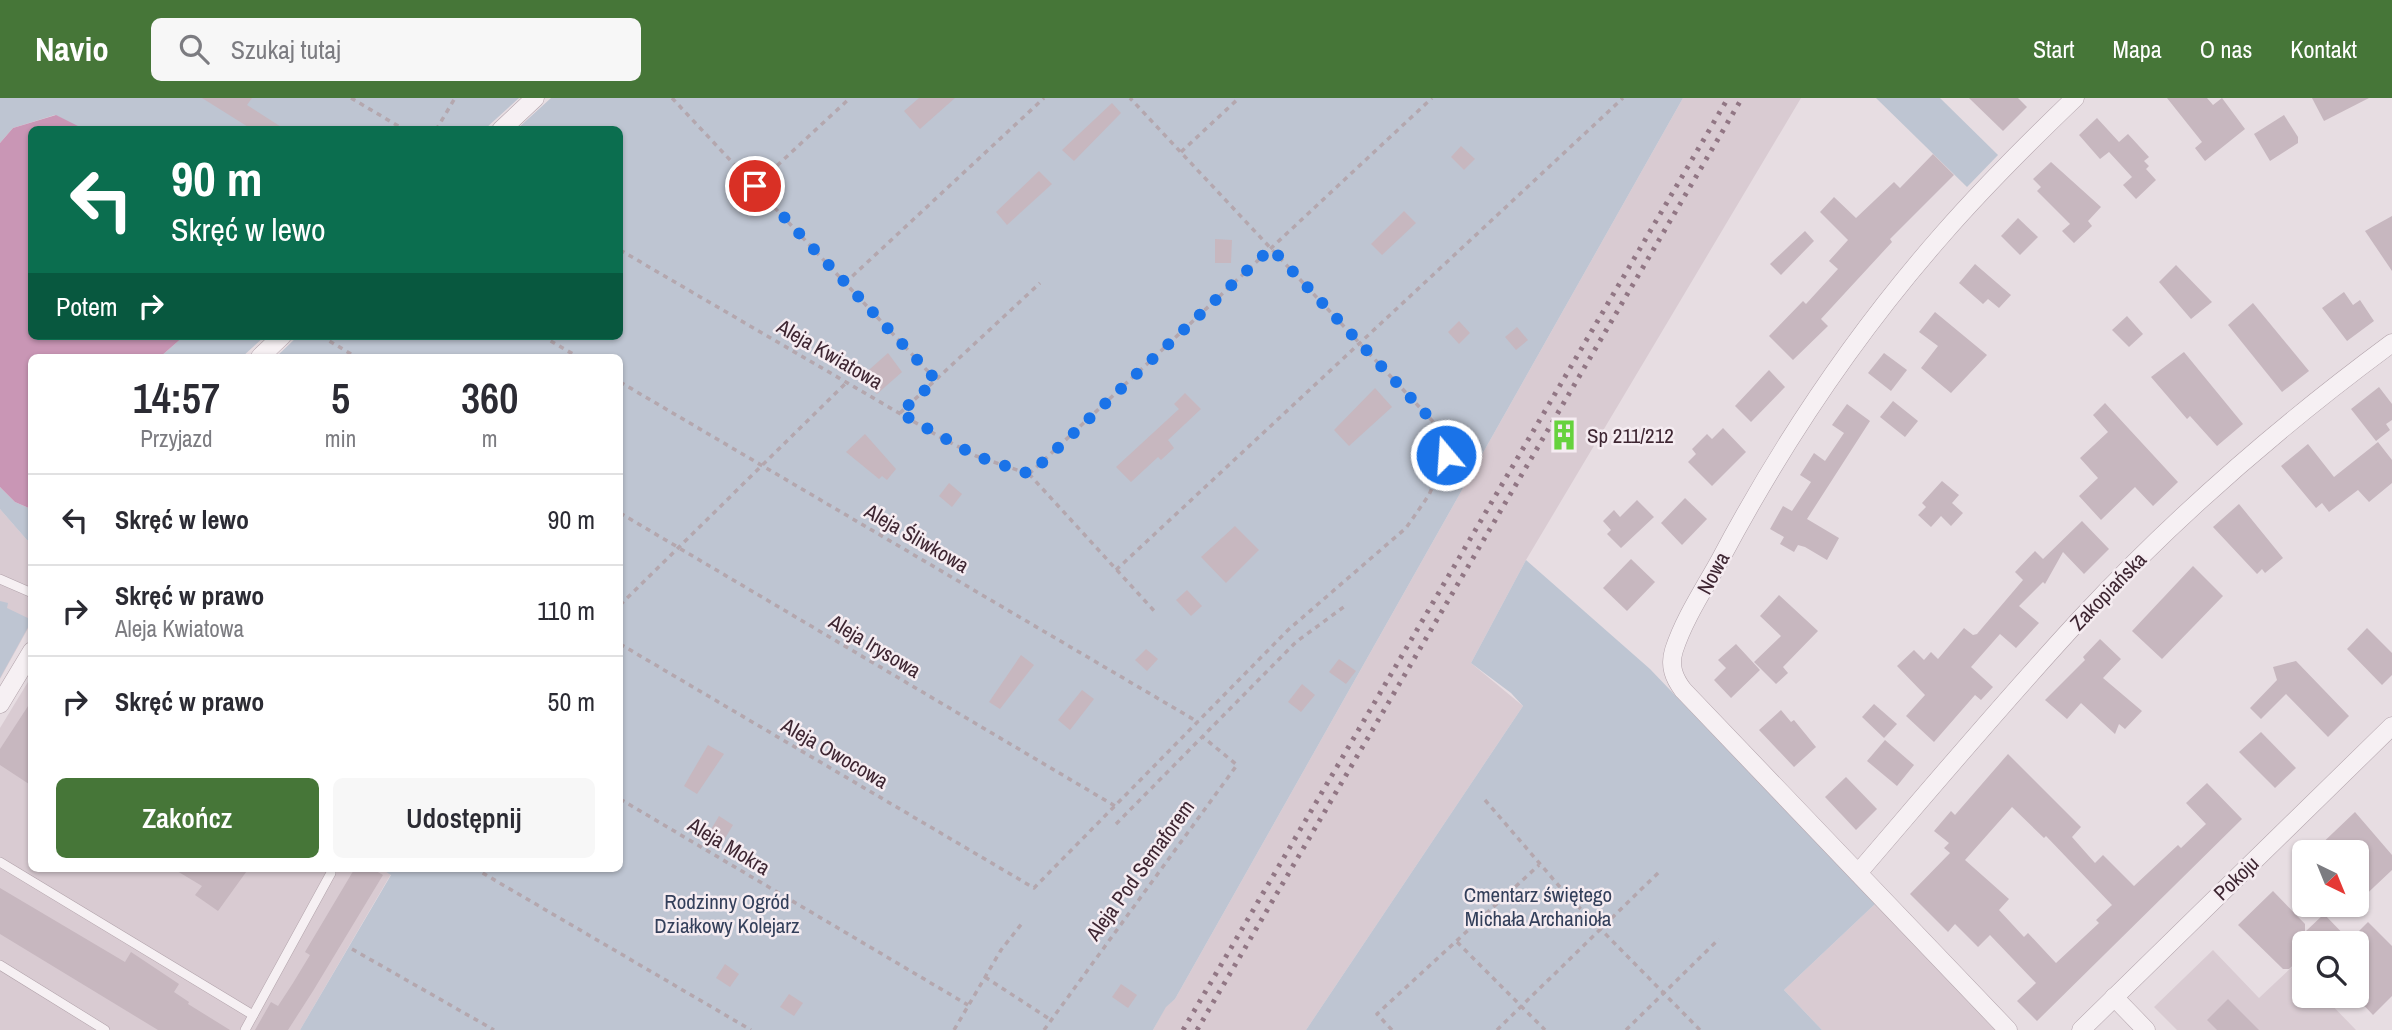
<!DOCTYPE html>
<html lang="pl">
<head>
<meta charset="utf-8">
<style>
  body { margin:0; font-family:"Archivo Narrow",sans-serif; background:#f7f7f7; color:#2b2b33; height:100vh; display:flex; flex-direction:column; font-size:26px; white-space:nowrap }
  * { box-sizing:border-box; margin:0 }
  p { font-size:23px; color:#7c7c81 }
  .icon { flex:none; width:38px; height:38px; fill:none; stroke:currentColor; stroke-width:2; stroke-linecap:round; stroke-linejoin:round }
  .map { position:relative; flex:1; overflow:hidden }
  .side { position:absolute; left:28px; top:256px; width:595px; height:518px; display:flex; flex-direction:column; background:#fff; border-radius:10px; box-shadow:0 2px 5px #0004 }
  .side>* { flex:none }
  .guide { position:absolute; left:28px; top:28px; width:595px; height:214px; border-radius:10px; box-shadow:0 2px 5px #0004; background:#0b6e4f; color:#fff; overflow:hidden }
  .needle { width:46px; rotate:137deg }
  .fabs { position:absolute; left:2292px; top:742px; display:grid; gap:14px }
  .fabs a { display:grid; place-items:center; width:77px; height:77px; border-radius:10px; background:#fff; box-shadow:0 2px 5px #0004; font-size:35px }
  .pin { position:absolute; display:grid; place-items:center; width:60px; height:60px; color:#fff; margin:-30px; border:4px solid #fff; border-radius:50%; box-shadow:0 2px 7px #0007 }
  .me { position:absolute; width:77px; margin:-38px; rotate:342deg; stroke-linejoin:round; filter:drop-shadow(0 0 5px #0008) }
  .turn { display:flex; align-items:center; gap:24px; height:147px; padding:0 28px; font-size:32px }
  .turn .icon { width:91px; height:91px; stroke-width:2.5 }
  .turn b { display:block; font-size:49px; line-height:60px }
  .then { display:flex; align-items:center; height:66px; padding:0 28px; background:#0003; gap:14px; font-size:26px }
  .eta { display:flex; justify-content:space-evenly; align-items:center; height:119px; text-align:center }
  .eta b { font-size:42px; font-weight:600; line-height:49px }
  .cta { display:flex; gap:14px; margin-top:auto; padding:14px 28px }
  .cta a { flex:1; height:80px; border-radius:10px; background:#467638; color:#fff; font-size:28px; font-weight:600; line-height:80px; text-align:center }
  .cta a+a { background:#f7f7f7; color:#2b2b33 }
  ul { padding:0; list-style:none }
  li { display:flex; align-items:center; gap:21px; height:91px; padding:0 28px; border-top:2px solid #e1e1e2 }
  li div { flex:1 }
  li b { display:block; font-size:26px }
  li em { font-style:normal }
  header { display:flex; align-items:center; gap:42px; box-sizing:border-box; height:98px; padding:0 35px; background:#467638; color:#fff }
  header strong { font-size:33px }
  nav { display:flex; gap:38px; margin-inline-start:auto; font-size:24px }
  .search { width:490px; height:63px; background:#f7f7f7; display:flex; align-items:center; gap:18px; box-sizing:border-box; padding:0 24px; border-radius:10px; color:#7c7c81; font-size:26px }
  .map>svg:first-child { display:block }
</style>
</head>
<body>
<header>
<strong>Navio</strong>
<div class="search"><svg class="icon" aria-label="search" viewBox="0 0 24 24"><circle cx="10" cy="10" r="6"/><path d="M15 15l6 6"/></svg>Szukaj tutaj</div>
<nav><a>Start</a><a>Mapa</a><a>O nas</a><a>Kontakt</a></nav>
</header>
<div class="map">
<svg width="2392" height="932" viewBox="0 0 2392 932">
  <rect width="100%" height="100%" fill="#e7dde2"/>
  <g fill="#d9cbd2">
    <path d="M1683 0H1801L1526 462 1471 565 1523 608 1306 932H1153L1166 908 1175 901Z"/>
    <path d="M0 411 27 442H32L31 525 0 581Z"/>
    <path d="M31 579 32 770H380L391 776 300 932H0V630Z"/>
    <path d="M1875 806 1995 932H1822L1784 892Z"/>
    <path d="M2213 852 2259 900 2294 867 2305 879V898H2323L2356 932H2177L2154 909Z"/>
  </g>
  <g fill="#bec5d2">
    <path d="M0 0H519L485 31 84 32 55 17 13 30 0 45Z"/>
    <path d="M551 0H1683L1175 901 1166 909 1153 932H300L391 777 380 770H620V259H276L298 238H620V32L517 31Z"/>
    <path d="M1876 0H1940L1998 57 1967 89Z"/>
    <path d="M184 238H265L242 259H160Z"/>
    <path d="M0 389 15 404 31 411V442H27L0 411Z"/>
    <path d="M1526 462 1650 571 1875 806 1784 892 1822 932H1306L1523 608 1511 595 1471 565Z"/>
    <path d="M0 503 8 505 7 510 32 522 0 580Z"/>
  </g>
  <path fill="#c996b5" d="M56 17 84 31 32 32V238H184L160 259H32L31 411 15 404 0 389V45L13 30Z"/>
  <g fill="#c7b7bf" fill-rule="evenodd">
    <path d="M202 0H252L247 7 286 32H253Z"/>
    <path d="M919 0H955L920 31 904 13Z"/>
    <path d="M1969 0H2018L2027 9 2003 33Z"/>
    <path d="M2167 0H2207L2213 7 2222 0 2245 31 2205 63 2195 50 2202 44Z"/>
    <path d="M2312 0H2369L2324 23Z"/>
    <path d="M1112 5 1121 15 1074 63 1062 52Z"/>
    <path d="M2284 17 2298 39V45L2270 63 2254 36Z"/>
    <path d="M2097 20 2119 44 2128 36 2149 59 2144 63 2149 68 2146 71 2156 82 2136 101 2123 87 2132 79 2109 54 2100 61 2079 37Z"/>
    <path d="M1461 48 1475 61 1464 72 1451 59Z"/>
    <path d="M1933 56 1954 77 1890 141 1892 144 1821 221 1828 228 1793 262 1769 238 1803 203 1806 206 1838 171 1829 163 1848 142 1820 114 1834 99 1856 120 1894 84 1900 90Z"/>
    <path d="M2051 64 2101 109 2088 123 2092 128 2074 145 2062 133 2070 126 2037 93 2041 89 2033 81Z"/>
    <path d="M1039 73 1052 86 1007 127 996 114Z"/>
    <path d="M1404 113 1416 125 1382 157 1371 146Z"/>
    <path d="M2392 118V173L2365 133Z"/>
    <path d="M2018 120 2038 139 2020 157 2001 138Z"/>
    <path d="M1805 133 1814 143 1781 177 1770 166Z"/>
    <path d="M1215 141 1232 142 1231 165H1215Z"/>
    <path d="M1975 166 2011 197 1999 210 1988 201 1983 206 1959 185Z"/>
    <path d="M2176 167 2212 204 2191 221 2159 184Z"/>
    <path d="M2344 194 2353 207 2360 202 2374 223 2347 243 2322 210Z"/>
    <path d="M2253 205 2309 273 2282 294 2228 227Z"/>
    <path d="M1935 214 1987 257 1951 295 1921 270 1938 248 1919 234Z"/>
    <path d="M2127 218 2143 236 2129 249 2112 232Z"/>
    <path d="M1459 223 1470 235 1459 246 1448 234Z"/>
    <path d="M1517 229 1528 242 1516 252 1505 239Z"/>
    <path d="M2184 254 2243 326 2217 348 2190 318 2187 321 2151 279Z"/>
    <path d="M888 255 902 274 877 296 861 279Z"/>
    <path d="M1884 255 1907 272 1891 293 1868 275Z"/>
    <path d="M1769 272 1785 289 1751 324 1735 308Z"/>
    <path d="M2379 289 2392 306V322L2386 326 2390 332 2376 343 2351 311Z"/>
    <path d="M1375 290 1392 309 1349 348 1334 332Z"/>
    <path d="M1185 295 1201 311 1168 342 1174 350 1161 362 1158 359 1131 384 1116 369 1179 311 1174 306Z"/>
    <path d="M1893 303 1918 323 1905 339 1880 319Z"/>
    <path d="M2105 305 2178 384 2153 408 2135 389 2101 422 2079 398 2098 380 2080 360 2108 334 2093 317Z"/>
    <path d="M1847 306 1870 323 1807 421 1839 440 1827 462 1805 449 1798 447 1794 454 1780 446 1784 439 1770 431 1783 408 1792 413 1811 384 1800 377 1814 355 1825 363 1844 335 1832 327Z"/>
    <path d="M1723 330 1746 354 1712 388 1688 364 1696 356 1692 351 1707 336 1712 341Z"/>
    <path d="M865 336 896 371 887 382 882 378 879 381 846 354Z"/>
    <path d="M2378 344 2392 362V385L2369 404 2358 392 2329 414 2322 405 2316 410 2281 368 2308 346 2334 379Z"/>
    <path d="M1942 383 1959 397 1952 405 1963 415 1951 428 1941 418 1931 429 1918 417 1926 409 1922 405Z"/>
    <path d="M949 385 962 396 952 409 939 398Z"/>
    <path d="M1685 400 1707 421 1682 447 1661 425Z"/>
    <path d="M1637 402 1654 419 1621 450 1607 436 1611 432 1603 423 1614 412 1620 419Z"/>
    <path d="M2239 406 2283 460 2265 475 2262 471 2257 476 2213 429Z"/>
    <path d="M2082 423 2109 451 2084 476 2063 454 2045 486 2043 484 2019 508 2039 525 2016 550 2000 536 1971 569 1993 589 1981 602 1975 597 1934 644 1906 618 1925 597 1897 568 1914 552 1924 562 1931 554 1938 561 1964 530 1973 537 1977 536 2023 482 2015 474 2035 453 2043 461Z"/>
    <path d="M1235 428 1259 452 1226 485 1201 459Z"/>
    <path d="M1631 461 1655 484 1627 513 1603 490Z"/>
    <path d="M2193 468 2223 498 2162 561 2132 533Z"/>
    <path d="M1187 492 1202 508 1191 518 1176 502Z"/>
    <path d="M1779 497 1818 533 1783 569 1788 575 1776 586 1754 564 1781 538 1760 518Z"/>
    <path d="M2367 530 2392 555V577L2382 587 2347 551Z"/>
    <path d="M2100 541 2121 561 2103 580 2142 613 2125 631 2119 626 2115 636 2081 605 2067 621 2045 602 2085 562 2083 559Z"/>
    <path d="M1736 546 1760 572 1731 600 1714 582 1726 570 1718 562Z"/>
    <path d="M1146 551 1158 561 1147 573 1135 562Z"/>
    <path d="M1021 557 1034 567 1000 611 989 604Z"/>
    <path d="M1339 561 1356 573 1346 586 1329 574Z"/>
    <path d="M2296 563 2349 618 2328 639 2286 596 2261 621 2250 610 2277 582 2273 569Z"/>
    <path d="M1302 586 1315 597 1301 614 1288 604Z"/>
    <path d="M1082 592 1094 601 1070 632 1058 622Z"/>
    <path d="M32 602V688L0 667V651Z"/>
    <path d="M1874 606 1897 626 1884 640 1862 619Z"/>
    <path d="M1781 612 1791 624 1794 622 1816 649 1794 669 1759 632Z"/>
    <path d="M2261 634 2296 670 2275 690 2239 654Z"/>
    <path d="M1885 642 1914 667 1897 688 1867 663Z"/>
    <path d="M708 647 724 656 697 696 684 688Z"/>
    <path d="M2008 656 2081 729 2072 739 2095 765 2103 757 2134 788 2178 747 2181 750 2206 726 2186 705 2207 685 2242 721 2037 923 2017 903 2036 885 1990 837 1978 849 1955 826 1948 834 1910 796 1950 755 1944 750 1949 745 1934 733 1951 713 1955 717ZM2012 709 2044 740 2046 738 2112 807 2096 822 2099 825 2056 865 2028 835 2024 839 1999 812 2009 801 1965 762Z"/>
    <path d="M1846 679 1877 711 1856 732 1825 699Z"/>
    <path d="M2355 714 2392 757V772L2357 805V754H2313Z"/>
    <path d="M719 718 733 727 724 742 710 733Z"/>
    <path d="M172 770H249L218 813 195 797 202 788Z"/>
    <path d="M355 770H371L383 777 313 893 288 932H255L271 904 278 908 293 885 310 857 305 854Z"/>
    <path d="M0 790 125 864 131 854 179 886 174 894 189 904 188 906 230 932H158L0 836Z"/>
    <path d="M2273 793 2305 826V834L2324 816 2352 845H2305V857L2289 871H2283L2238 827Z"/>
    <path d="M2368 824 2392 848V898L2373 917 2357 900V835Z"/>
    <path d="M725 866 739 876 730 889 716 880Z"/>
    <path d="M1121 886 1137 897 1128 910 1112 899Z"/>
    <path d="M789 896 803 905 794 918 780 909Z"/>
    <path d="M2228 901 2259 932H2217L2207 922Z"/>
  </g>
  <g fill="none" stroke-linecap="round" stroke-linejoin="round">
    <g stroke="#b1a2aa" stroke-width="10">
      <g id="service">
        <path d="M0 481 32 495"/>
        <path d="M0 764 253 917"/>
        <path d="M0 867 105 932"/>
        <path d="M245 932 331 775"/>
      </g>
    </g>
    <g stroke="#b1a2aa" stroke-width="19">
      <g id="minor">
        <path d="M501 32 535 0"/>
        <path d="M260 259 282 238"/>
        <path d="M0 606 32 553"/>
        <path d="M1858 775C1932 689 2005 602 2082 519 2176 418 2281 327 2392 245"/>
        <path d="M2114 899 2146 932"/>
        <path d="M2008 932 1683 592C1674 580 1669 568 1674 552 1684 521 1704 491 1720 462 1781 347 1856 235 1942 137 1984 89 2029 44 2075 0"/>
        <path d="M2081 932 2392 628"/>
      </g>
    </g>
    <g stroke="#b4a7ae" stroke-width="3.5" stroke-dasharray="5 5" stroke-linecap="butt">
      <path d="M351 0 405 32"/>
      <path d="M672 0 936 282"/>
      <path d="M436 32 455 0"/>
      <path d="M1181 54 1239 0"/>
      <path d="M755 88 850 0"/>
      <path d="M620 152 940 339 976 358 1029 376"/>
      <path d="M845 185 1044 0"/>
      <path d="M321 238 356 259"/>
      <path d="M542 238 578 259"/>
      <path d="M620 284 1198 624"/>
      <path d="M900 315 1040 185"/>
      <path d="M1029 376 1432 0"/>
      <path d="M1029 376 1157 516"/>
      <path d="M620 415 1115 708"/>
      <path d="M1116 472 1623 0"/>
      <path d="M620 507 847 284"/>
      <path d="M620 546 1034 790 1288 532 1406 430 1429 397 1446 357 1447 345 1439 330 1130 0"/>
      <path d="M620 701 968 907"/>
      <path d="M1485 702 1566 796 1700 932"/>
      <path d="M1116 726 1296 544 1345 508"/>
      <path d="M474 770 751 932"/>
      <path d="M1457 844 1545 932"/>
      <path d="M352 851 494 932"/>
      <path d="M985 879 1051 922"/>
      <path d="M954 932 1001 852 1023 824"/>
      <path d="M1044 932 1237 667 1203 639"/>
      <path d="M1392 932 1377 916 1539 767"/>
      <path d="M1497 932 1659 774"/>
      <path d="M1626 932 1719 841"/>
    </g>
    <use href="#service" stroke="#f6f0f3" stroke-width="9"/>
    <use href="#minor" stroke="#f6f0f3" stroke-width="18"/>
    <g stroke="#917684" stroke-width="5" stroke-dasharray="3.5 7" stroke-linecap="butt">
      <path d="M1183 932 1728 0"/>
      <path d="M1197 932 1742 0"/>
    </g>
  </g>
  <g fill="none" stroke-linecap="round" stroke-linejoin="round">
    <path stroke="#1a73e8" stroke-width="12" stroke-dasharray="0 21.6" d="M755 88 936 282 900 315 976 358 1030 376 1271 150 1439 330 1447 345 1446 357"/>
  </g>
  <defs>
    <g id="building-bare" transform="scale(2.415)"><path d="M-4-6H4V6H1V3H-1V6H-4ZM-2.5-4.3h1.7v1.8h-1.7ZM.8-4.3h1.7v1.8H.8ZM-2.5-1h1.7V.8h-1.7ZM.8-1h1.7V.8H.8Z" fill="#66d23d" stroke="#f5ecf1" stroke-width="2.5" paint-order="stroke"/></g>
  </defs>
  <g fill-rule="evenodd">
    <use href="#building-bare" x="1564" y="337"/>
  </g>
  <g text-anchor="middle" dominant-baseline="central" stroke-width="5" stroke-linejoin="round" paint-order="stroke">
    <g font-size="21" fill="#3e2632" stroke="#f5ecf1">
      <text transform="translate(830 256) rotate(30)">Aleja Kwiatowa</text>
      <text transform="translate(917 440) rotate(30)">Aleja Śliwkowa</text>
      <text transform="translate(1713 475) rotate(-62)">Nowa</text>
      <text transform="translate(2108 493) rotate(-46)">Zakopiańska</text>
      <text transform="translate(875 548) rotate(31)">Aleja Irysowa</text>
      <text transform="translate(835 655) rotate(30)">Aleja Owocowa</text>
      <text transform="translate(729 748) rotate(31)">Aleja Mokra</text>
      <text transform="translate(1140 772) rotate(-54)">Aleja Pod Semaforem</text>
      <text transform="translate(2236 780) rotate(-44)">Pokoju</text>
    </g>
    <g font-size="21" fill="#3e2632" stroke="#f5ecf1" text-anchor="start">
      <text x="1587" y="337">Sp 211/212</text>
    </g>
    <g font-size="21" fill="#333f5a" stroke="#f5ecf1">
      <text x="1538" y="796">Cmentarz świętego<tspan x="1538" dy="24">Michała Archanioła</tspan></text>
      <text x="727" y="803">Rodzinny Ogród<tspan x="727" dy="24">Działkowy Kolejarz</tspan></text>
    </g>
  </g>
</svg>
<div class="fabs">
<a><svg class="needle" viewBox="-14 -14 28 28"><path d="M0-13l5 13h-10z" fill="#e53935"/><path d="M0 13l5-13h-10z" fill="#7c7c81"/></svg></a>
<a><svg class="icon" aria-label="search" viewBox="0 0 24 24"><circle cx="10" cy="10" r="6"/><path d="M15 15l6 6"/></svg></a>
</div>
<div class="pin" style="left:755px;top:88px;background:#d93025"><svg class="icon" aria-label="arrive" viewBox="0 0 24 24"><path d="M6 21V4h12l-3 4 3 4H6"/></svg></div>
<svg class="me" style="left:1446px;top:357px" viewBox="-20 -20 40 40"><circle r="17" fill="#1a73e8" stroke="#fff" stroke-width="3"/><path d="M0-11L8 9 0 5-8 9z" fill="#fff"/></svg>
<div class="guide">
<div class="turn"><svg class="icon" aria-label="left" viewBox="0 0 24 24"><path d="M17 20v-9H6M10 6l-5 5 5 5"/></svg><div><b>90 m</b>Skręć w lewo</div></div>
<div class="then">Potem<svg class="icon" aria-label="right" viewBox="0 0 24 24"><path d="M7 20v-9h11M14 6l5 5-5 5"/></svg></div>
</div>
<section class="side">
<div class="eta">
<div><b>14:57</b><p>Przyjazd</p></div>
<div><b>5</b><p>min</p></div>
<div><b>360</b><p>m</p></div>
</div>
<ul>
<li><svg class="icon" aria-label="left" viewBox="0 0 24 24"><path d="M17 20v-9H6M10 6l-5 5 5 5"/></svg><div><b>Skręć w lewo</b></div><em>90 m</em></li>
<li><svg class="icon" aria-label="right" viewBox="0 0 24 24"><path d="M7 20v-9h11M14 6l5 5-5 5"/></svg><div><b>Skręć w prawo</b><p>Aleja Kwiatowa</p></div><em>110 m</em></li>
<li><svg class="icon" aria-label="right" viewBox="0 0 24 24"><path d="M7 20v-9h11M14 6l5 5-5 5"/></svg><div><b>Skręć w prawo</b></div><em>50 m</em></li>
</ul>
<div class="cta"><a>Zakończ</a><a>Udostępnij</a></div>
</section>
</div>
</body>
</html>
